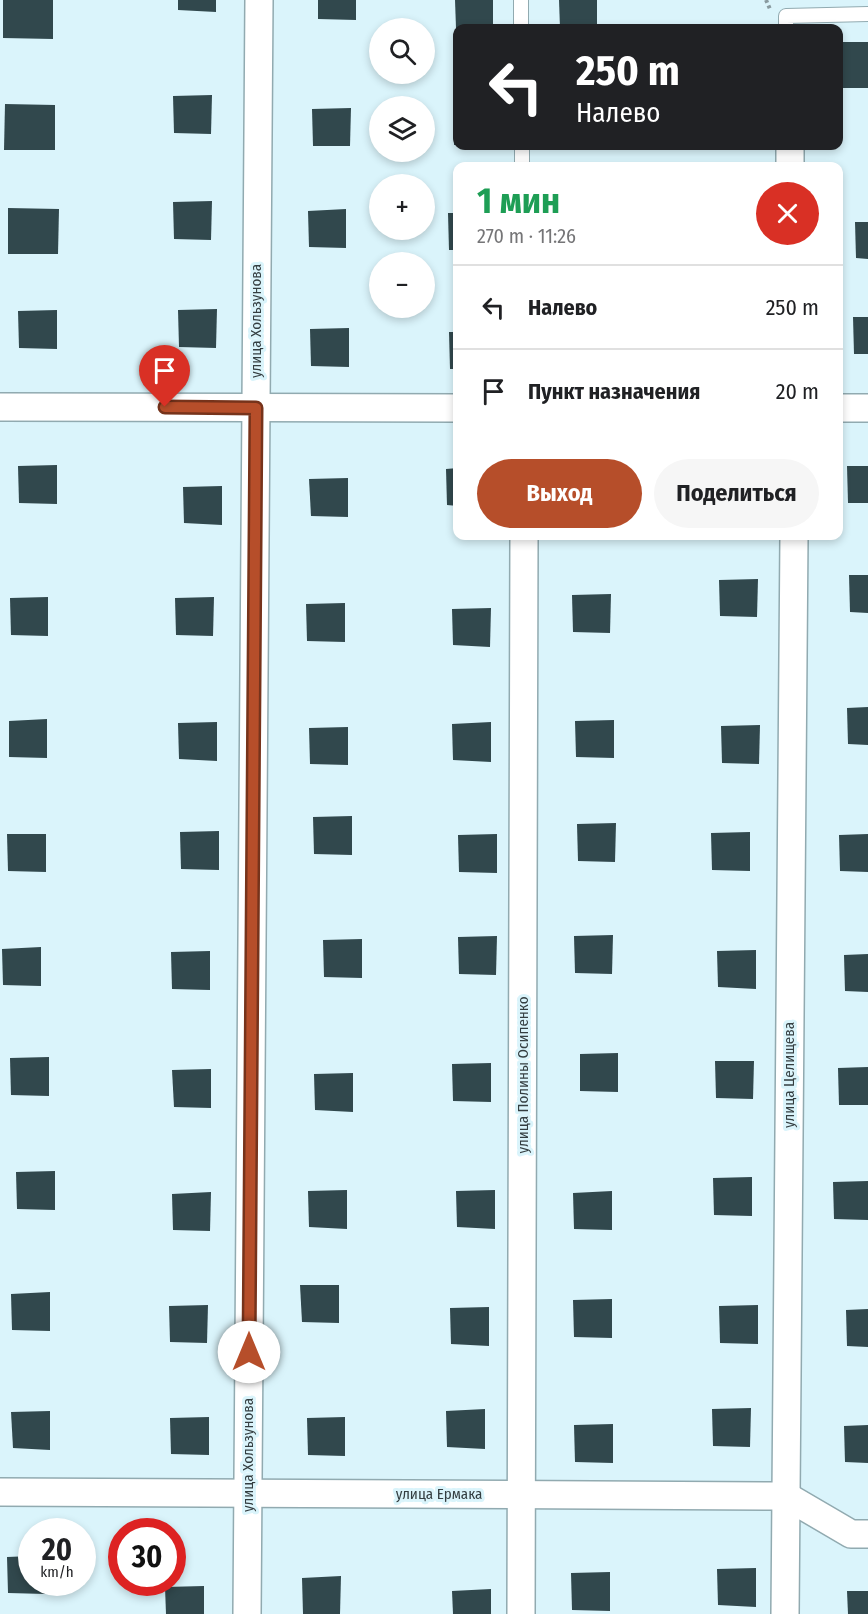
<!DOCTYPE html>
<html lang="ru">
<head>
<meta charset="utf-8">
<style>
  body { margin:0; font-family:"Fira Sans Condensed",sans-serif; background:#f6f6f6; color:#202124; height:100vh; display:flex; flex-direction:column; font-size:22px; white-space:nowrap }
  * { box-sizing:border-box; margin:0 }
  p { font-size:20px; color:#757577 }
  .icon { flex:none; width:33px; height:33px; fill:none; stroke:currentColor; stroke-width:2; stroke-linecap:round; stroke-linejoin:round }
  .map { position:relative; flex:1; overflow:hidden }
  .side { position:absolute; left:453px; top:162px; width:390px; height:378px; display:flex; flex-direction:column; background:#fff; border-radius:12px; box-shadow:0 3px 9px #0003 }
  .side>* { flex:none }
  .banner { position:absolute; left:453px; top:24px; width:390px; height:126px; border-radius:12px; box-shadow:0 3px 9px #0003; background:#202124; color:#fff; overflow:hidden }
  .fabs { position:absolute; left:369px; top:18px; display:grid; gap:12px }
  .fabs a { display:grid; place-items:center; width:66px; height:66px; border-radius:50%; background:#fff; box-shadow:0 3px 9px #0003; font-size:30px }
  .speed { position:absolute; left:18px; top:1518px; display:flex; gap:12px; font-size:30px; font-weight:700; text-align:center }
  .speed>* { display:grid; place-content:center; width:78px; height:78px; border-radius:50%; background:#fff; box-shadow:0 3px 9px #0003; line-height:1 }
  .speed small { font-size:15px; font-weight:400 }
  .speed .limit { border:9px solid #d22; background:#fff; color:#111 }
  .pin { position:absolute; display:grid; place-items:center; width:51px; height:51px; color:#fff; margin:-62px -26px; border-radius:50% 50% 50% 0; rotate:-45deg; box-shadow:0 0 6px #0007 }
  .pin .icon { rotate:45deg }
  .me { position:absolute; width:66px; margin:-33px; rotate:0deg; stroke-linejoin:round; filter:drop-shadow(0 0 4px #0008) }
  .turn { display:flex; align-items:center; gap:21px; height:126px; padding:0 24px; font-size:27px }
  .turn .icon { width:78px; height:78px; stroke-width:2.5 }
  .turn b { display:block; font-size:42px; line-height:51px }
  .round { display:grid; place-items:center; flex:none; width:63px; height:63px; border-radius:32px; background:#f6f6f6 }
  .summary { display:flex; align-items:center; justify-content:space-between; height:102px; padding:0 24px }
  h1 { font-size:36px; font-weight:700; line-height:45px; color:#1e9e55 }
  .button { display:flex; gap:12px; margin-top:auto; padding:12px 24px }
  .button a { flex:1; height:69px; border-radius:36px; background:#b64e2a; color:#fff; font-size:24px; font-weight:700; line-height:69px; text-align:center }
  .button a+a { background:#f6f6f6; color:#202124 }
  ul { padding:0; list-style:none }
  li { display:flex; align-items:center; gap:18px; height:84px; padding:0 24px; border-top:2px solid #e0e0e0 }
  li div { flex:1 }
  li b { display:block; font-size:22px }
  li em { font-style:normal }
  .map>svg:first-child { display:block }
</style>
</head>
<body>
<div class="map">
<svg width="868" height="1614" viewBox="0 0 868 1614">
  <rect width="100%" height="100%" fill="#daf4fb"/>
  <g fill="#31484d">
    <path d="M3 0H53V39L3 38Z"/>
    <path d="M178 0H216V12L178 10Z"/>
    <path d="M318 0H356V20L318 19Z"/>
    <path d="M455 0H493V28H456Z"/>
    <path d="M559 0H597V28H560Z"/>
    <rect x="838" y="42" width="30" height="46"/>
    <path d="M212 95 211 134 174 133 173 96Z"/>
    <path d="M5 104 55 105V150H4Z"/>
    <path d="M351 108 350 146H313L312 109Z"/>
    <path d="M453 109H458V145H454Z"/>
    <path d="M212 201 211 240 174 239 173 202Z"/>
    <path d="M8 208 59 209 58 254H8Z"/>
    <path d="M346 209V248L309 247 308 211Z"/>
    <path d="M448 213H458V250H449Z"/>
    <path d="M855 222H868V259L856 258Z"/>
    <path d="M217 309 216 348 179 347 178 310Z"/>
    <path d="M57 310V349L19 348 18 311Z"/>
    <path d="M853 317H868V354H854Z"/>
    <path d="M349 328V367L311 366 310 329Z"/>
    <path d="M449 332H458V369H450Z"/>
    <path d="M57 465V504L19 503 18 466Z"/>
    <path d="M847 466H868V503H848Z"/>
    <path d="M458 468V506L447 505 446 469Z"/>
    <path d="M348 478V517L311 516 309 479Z"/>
    <path d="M222 486V525L184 523 183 487Z"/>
    <path d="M849 575H868V613L850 612Z"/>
    <path d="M758 579 757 617 720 616 719 580Z"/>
    <path d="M611 594 610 633 573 632 572 595Z"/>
    <path d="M48 597V636L11 635 10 598Z"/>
    <path d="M214 597 213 636 176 635 175 598Z"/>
    <path d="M345 603V642L307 641 306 604Z"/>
    <path d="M491 608 490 647 453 645 452 609Z"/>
    <path d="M868 707V745L848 744 847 708Z"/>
    <path d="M47 719V758L9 757V721Z"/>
    <path d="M614 720V758L576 757 575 721Z"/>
    <path d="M217 722V761L179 759 178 723Z"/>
    <path d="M491 722V762L453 760 452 724Z"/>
    <path d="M760 725 759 764 722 763 721 726Z"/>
    <path d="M348 727V765L310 764 309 728Z"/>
    <path d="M352 816V855L314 854 313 817Z"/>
    <path d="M616 823 615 862 578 861 577 824Z"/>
    <path d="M219 831V870L181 869 180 832Z"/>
    <path d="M750 832V871L712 870 711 833Z"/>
    <path d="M7 834H46V872L8 871Z"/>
    <path d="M497 834V873L459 872 458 835Z"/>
    <path d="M868 834V872L840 871 839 835Z"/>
    <path d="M613 935 612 974 575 973 574 936Z"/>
    <path d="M497 936 496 975 459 974 458 937Z"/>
    <path d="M362 939V978L324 977 323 940Z"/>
    <path d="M41 947V986L3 985 2 949Z"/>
    <path d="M756 950V989L718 987 717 951Z"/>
    <path d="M210 951V990L172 989 171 952Z"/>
    <path d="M868 954V992L845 991 844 955Z"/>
    <path d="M618 1053V1092L580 1091V1054Z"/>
    <path d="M49 1057V1096L11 1095 10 1058Z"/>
    <path d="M715 1061H754L753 1099 716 1098Z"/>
    <path d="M491 1063V1102L453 1101 452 1064Z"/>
    <path d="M868 1067V1105H839L838 1068Z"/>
    <path d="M211 1069V1108L174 1107 172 1070Z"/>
    <path d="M353 1073V1112L315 1110 314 1074Z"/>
    <path d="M55 1171V1210L17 1209 16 1172Z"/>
    <path d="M752 1177V1216L714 1215 713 1178Z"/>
    <path d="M868 1181V1220L834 1219 833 1182Z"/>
    <path d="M347 1190V1229L309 1227 308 1191Z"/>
    <path d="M495 1190V1229L457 1227 456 1191Z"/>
    <path d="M612 1191V1230L574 1229 573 1193Z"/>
    <path d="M211 1192 210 1231 173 1230 172 1194Z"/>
    <path d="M300 1285H339V1323L302 1322Z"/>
    <path d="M50 1292V1331L12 1330 11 1294Z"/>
    <path d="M612 1299V1338L574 1337 573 1300Z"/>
    <path d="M208 1305 207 1343 170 1342 169 1306Z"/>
    <path d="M758 1305V1344L720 1343 719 1306Z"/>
    <path d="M489 1307V1346L451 1344 450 1308Z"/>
    <path d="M868 1309V1347L847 1346 846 1310Z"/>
    <path d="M751 1408 750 1447 713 1446 712 1409Z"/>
    <path d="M485 1409V1449L447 1447 446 1411Z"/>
    <path d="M50 1411V1450L13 1448 11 1412Z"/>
    <path d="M209 1417V1455L171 1454 170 1418Z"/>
    <path d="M345 1417V1456L308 1455 307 1418Z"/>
    <path d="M613 1424V1463L575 1462 574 1425Z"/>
    <path d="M868 1425V1463L845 1462 844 1426Z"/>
    <path d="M32 1556V1582H46V1594L8 1593 7 1557Z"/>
    <path d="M756 1568V1607L718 1605 717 1569Z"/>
    <path d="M610 1572V1611L572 1610 571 1573Z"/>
    <path d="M341 1576 340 1614H303L302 1578Z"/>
    <path d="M204 1586V1614H166L165 1587Z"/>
    <path d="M491 1589V1614H453L452 1591Z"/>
    <path d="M847 1591H868V1614H848Z"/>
  </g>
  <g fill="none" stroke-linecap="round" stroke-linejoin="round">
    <g stroke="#91aab0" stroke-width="16">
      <g id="service">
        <path d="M521 0V28"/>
        <path d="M786 28V16L868 14"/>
        <path d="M522 146V166"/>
      </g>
    </g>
    <g stroke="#91aab0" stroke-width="30">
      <g id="minor">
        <path d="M790 146V166"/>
        <path d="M0 407 458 408"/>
        <path d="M838 408H868"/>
        <path d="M0 1492 786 1496 851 1534H868"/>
        <path d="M247 1614 259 0"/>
        <path d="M521 1614 524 536"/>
        <path d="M785 1614 794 536"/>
      </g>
    </g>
    <path stroke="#889a9f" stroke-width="4" stroke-dasharray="3 3" stroke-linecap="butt" d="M766 0 770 9"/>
    <use href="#service" stroke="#fff" stroke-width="14"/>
    <use href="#minor" stroke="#fff" stroke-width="27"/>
  </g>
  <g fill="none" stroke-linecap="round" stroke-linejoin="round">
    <g stroke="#76331b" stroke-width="15">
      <path id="route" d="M165 407 256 408 249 1352"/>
    </g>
    <use href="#route" stroke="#b64e2a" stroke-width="10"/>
  </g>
  <g text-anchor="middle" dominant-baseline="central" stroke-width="6" stroke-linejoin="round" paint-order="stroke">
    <g font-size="15" fill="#343e41" stroke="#daf4fb">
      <text transform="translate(256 321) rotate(-90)">улица Хользунова</text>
      <text transform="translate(523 1075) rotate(-90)">улица Полины Осипенко</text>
      <text transform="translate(789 1075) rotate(-90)">улица Целищева</text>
      <text transform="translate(248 1455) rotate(-90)">улица Хользунова</text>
      <text x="439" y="1494">улица Ермака</text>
    </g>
  </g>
</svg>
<div class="fabs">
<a><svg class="icon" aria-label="search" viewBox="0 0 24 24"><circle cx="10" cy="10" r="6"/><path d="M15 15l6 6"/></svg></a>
<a><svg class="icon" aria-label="layers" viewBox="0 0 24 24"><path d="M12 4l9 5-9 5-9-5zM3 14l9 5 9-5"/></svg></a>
<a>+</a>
<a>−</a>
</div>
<div class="speed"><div>20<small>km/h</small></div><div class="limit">30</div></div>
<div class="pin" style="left:165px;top:407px;background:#d93025"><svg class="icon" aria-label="arrive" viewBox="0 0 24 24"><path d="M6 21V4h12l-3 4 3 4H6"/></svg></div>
<svg class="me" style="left:249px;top:1352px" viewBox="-20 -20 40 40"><circle r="19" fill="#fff"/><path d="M0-13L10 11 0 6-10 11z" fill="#b64e2a"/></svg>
<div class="banner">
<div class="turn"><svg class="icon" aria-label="left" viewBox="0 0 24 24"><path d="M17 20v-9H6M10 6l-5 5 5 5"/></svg><div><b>250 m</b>Налево</div></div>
</div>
<section class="side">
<div class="summary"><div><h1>1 мин</h1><p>270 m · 11:26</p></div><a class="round" style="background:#d93025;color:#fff"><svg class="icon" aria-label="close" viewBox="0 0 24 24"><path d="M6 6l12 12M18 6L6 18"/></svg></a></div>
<ul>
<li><svg class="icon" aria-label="left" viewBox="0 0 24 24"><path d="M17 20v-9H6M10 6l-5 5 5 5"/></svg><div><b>Налево</b></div><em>250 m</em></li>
<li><svg class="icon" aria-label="arrive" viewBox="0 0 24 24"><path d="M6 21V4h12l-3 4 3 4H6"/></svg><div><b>Пункт назначения</b></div><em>20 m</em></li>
</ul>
<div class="button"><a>Выход</a><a>Поделиться</a></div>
</section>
</div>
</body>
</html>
